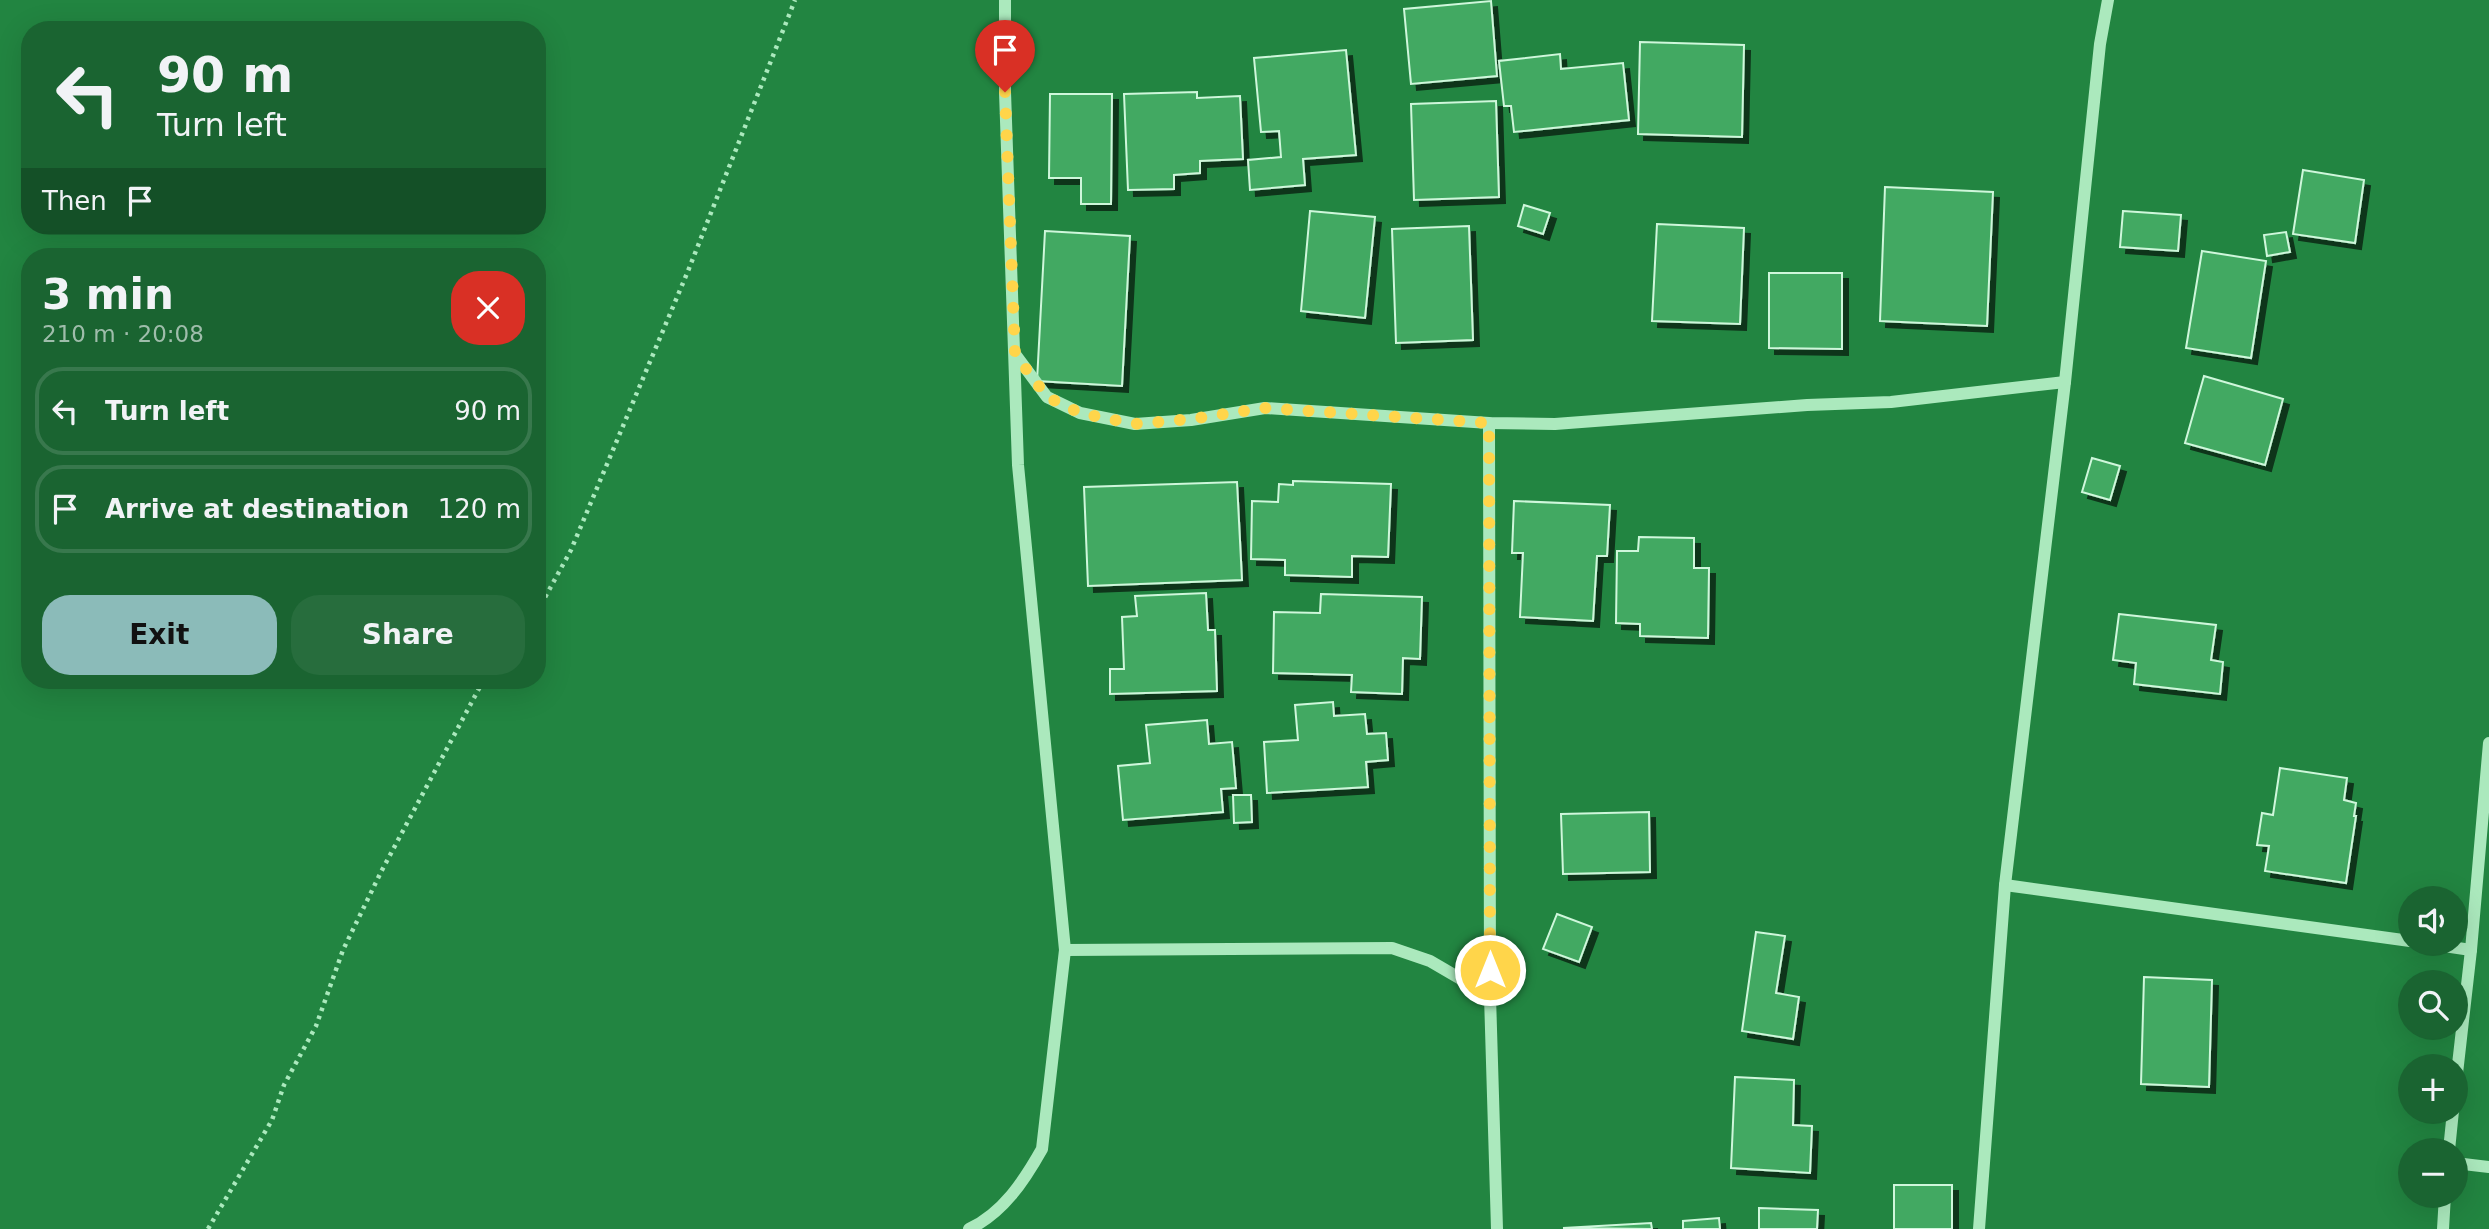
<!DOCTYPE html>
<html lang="en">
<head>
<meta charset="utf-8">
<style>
  body { margin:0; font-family:"DejaVu Sans",sans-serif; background:#276d3d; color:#f1f3f6; height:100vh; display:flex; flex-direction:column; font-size:26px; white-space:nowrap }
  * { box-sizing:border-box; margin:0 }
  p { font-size:23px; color:#9fbdab }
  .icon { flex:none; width:38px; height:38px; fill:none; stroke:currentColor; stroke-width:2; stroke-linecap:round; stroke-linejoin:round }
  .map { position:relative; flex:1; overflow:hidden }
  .drawer { position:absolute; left:21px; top:248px; width:525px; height:441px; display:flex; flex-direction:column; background:#1a6431; border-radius:28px; box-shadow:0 7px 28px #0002 }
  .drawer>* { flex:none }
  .guide { position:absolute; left:21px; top:21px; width:525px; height:214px; border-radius:28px; box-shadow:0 7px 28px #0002; background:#1a6431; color:#f1f3f6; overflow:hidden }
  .tools { position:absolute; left:2398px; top:886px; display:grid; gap:14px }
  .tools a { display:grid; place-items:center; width:70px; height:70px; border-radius:50%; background:#1a6431; box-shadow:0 7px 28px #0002; font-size:35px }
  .pin { position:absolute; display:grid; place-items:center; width:60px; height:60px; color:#fff; margin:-72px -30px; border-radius:50% 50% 50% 0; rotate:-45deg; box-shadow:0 0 7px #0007 }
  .pin .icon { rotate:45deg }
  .me { position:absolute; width:77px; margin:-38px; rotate:0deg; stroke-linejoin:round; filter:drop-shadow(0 0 5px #0008) }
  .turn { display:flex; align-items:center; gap:24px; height:147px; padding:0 21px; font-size:32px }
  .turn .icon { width:91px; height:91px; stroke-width:2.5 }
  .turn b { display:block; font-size:49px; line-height:60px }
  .then { display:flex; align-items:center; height:66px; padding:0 21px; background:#0003; gap:14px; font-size:26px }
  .round { display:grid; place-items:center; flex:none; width:74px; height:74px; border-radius:28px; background:#276d3d }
  .overview { display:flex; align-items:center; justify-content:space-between; height:119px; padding:0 21px }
  h1 { font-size:42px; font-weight:700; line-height:52px }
  .action { display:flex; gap:14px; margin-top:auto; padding:14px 21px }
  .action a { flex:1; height:80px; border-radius:28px; background:#8bbbb9; color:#111; font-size:28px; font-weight:700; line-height:80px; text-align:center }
  .action a+a { background:#276d3d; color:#f1f3f6 }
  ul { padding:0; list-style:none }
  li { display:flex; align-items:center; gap:21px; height:88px; margin:0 14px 10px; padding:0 7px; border:4px solid #38784d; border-radius:28px }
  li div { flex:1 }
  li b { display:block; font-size:26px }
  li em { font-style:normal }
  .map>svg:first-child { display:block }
</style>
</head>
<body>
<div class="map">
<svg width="2489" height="1229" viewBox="0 0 2489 1229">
  <defs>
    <filter id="shadow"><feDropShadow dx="6" dy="6" stdDeviation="0" flood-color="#0009"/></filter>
  </defs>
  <rect width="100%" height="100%" fill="#228541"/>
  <g fill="#42a962" stroke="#cff7db" stroke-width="2" filter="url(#shadow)">
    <path d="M1491 1 1497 76 1411 84 1404 9Z"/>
    <path d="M1640 42 1744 45 1742 137 1638 134Z"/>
    <path d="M1346 50 1356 155 1303 159 1305 185 1250 190 1248 160 1281 157 1279 131 1261 132 1254 58Z"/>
    <path d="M1560 54 1561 69 1623 63 1629 120 1514 132 1511 106H1504L1499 61Z"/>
    <path d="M1197 92V98L1240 96 1243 159 1200 161V173L1174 175V189L1128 190 1124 94Z"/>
    <path d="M1050 94H1112L1111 204H1081V178H1049Z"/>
    <path d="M1496 101 1499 197 1414 200 1411 104Z"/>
    <path d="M2303 170 2364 180 2355 243 2293 234Z"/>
    <path d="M1885 187 1993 192 1987 326 1880 321Z"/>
    <path d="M1524 205 1550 213 1543 234 1518 226Z"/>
    <path d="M1310 211 1375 217 1365 318 1301 311Z"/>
    <path d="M2123 211 2181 215 2178 251 2120 247Z"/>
    <path d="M1657 224 1744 228 1740 324 1652 321Z"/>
    <path d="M1469 226 1473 340 1396 343 1392 229Z"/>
    <path d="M1045 231 1130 236 1122 386 1037 381Z"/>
    <path d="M2286 232 2290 252 2267 256 2264 235Z"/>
    <path d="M2202 251 2266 261 2251 358 2186 348Z"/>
    <path d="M1769 273H1842V349L1769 348Z"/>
    <path d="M2204 376 2283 399 2265 465 2185 443Z"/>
    <path d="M2092 458 2120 466 2110 500 2082 492Z"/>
    <path d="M1293 481 1391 484 1388 557 1352 556V577L1285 575V560L1251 559 1252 501 1278 502 1279 484 1293 485Z"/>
    <path d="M1237 482 1242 580 1088 586 1084 487Z"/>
    <path d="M1514 501 1610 505 1607 556H1597L1593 621 1520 617 1523 553H1512Z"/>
    <path d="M1639 537 1694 538V568H1709L1708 638 1640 636V624L1616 623 1617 551H1638Z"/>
    <path d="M1206 593 1208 630H1215L1217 691 1110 694V669H1124L1122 617 1137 616 1135 596Z"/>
    <path d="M1321 594 1422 597 1420 659 1403 658 1402 694 1351 692 1352 675 1273 673 1274 612 1320 613Z"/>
    <path d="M2119 614 2216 625 2211 660 2223 662 2220 694 2134 684 2136 663 2113 660Z"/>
    <path d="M1333 702 1334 716 1365 714 1367 734 1386 733 1388 760 1366 762 1368 787 1267 793 1264 742 1298 740 1295 705Z"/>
    <path d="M1207 720 1209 744 1232 742 1236 788 1221 789 1223 812 1123 820 1118 766 1150 763 1146 725Z"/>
    <path d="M2280 768 2347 778 2344 800 2356 803 2354 816H2356L2346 883 2265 871 2269 846 2257 845 2262 813 2273 815Z"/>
    <path d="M1233 795H1251L1252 822 1234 823Z"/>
    <path d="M1649 812 1650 872 1563 874 1561 814Z"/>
    <path d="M1557 914 1592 927 1579 962 1543 949Z"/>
    <path d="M1756 932 1785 936 1776 993 1799 997 1793 1039 1742 1031Z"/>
    <path d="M2144 977 2212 980 2209 1087 2141 1084Z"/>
    <path d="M1735 1077 1794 1080 1793 1125 1812 1126 1810 1173 1731 1168Z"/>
    <rect x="1894" y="1185" width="58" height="44"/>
    <path d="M1759 1208 1818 1210 1817 1229H1759Z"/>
    <path d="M1719 1218 1720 1229H1683V1221Z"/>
    <path d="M1651 1223 1652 1229 1563 1228Z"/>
  </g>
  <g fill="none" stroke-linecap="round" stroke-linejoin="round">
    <g stroke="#abe9bd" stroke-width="4.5" stroke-dasharray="3.5 5" stroke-linecap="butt">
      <path d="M537 612 571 550 688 271 795 0"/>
      <path d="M208 1229 272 1120 284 1085 316 1026 343 950 381 872 483 681"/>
    </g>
    <g stroke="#abe9bd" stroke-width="12">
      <path d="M1015 354 1047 397 1080 413 1135 424 1191 420 1265 408 1489 423 1555 424 1807 405 1891 402 2065 382"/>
      <path d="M1489 423 1490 996 1497 1229"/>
      <path d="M2005 885 2410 941"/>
      <path d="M2424 943 2471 950"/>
      <path d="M1065 950 1392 948 1430 961 1490 996"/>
      <path d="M2455 1091 2471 950 2489 743"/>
      <path d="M2449 1150 2453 1111"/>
      <path d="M2455 1163 2489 1167"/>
      <path d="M969 1229C1003 1213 1024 1181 1042 1149L1065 950 1018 465 1005 92V0"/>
      <path d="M1979 1229 2005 885 2065 382 2100 44 2108 0"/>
      <path d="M2443 1229 2445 1195"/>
    </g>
  </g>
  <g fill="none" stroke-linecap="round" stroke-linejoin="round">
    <path stroke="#ffd54a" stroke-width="12" stroke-dasharray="0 21.6" d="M1005 92 1015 354 1047 397 1080 413 1135 424 1191 419 1265 408 1489 423 1490 970"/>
  </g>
</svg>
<div class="tools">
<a><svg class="icon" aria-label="sound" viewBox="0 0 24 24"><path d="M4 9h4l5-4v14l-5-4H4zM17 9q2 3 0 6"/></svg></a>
<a><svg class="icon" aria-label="search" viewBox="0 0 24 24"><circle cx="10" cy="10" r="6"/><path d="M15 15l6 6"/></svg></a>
<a>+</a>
<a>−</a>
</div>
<div class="pin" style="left:1005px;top:92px;background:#d93025"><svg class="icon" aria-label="arrive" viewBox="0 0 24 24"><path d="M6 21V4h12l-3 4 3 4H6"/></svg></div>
<svg class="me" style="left:1490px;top:970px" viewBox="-20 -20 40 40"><circle r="17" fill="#ffd54a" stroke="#fff" stroke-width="3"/><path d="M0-11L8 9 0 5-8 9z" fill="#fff"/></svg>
<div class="guide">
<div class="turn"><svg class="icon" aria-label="left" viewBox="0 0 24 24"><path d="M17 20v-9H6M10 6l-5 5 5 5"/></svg><div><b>90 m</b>Turn left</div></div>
<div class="then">Then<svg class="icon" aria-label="arrive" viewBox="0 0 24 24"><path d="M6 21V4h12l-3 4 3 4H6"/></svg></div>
</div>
<section class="drawer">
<div class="overview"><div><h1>3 min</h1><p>210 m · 20:08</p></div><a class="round" style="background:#d93025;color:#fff"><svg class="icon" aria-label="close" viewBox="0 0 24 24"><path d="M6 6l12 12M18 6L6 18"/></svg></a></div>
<ul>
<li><svg class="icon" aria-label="left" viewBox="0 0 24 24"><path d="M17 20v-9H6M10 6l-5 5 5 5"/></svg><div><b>Turn left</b></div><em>90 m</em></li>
<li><svg class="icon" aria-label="arrive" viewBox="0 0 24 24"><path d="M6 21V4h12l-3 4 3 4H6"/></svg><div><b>Arrive at destination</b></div><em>120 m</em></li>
</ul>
<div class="action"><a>Exit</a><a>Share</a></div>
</section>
</div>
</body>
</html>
